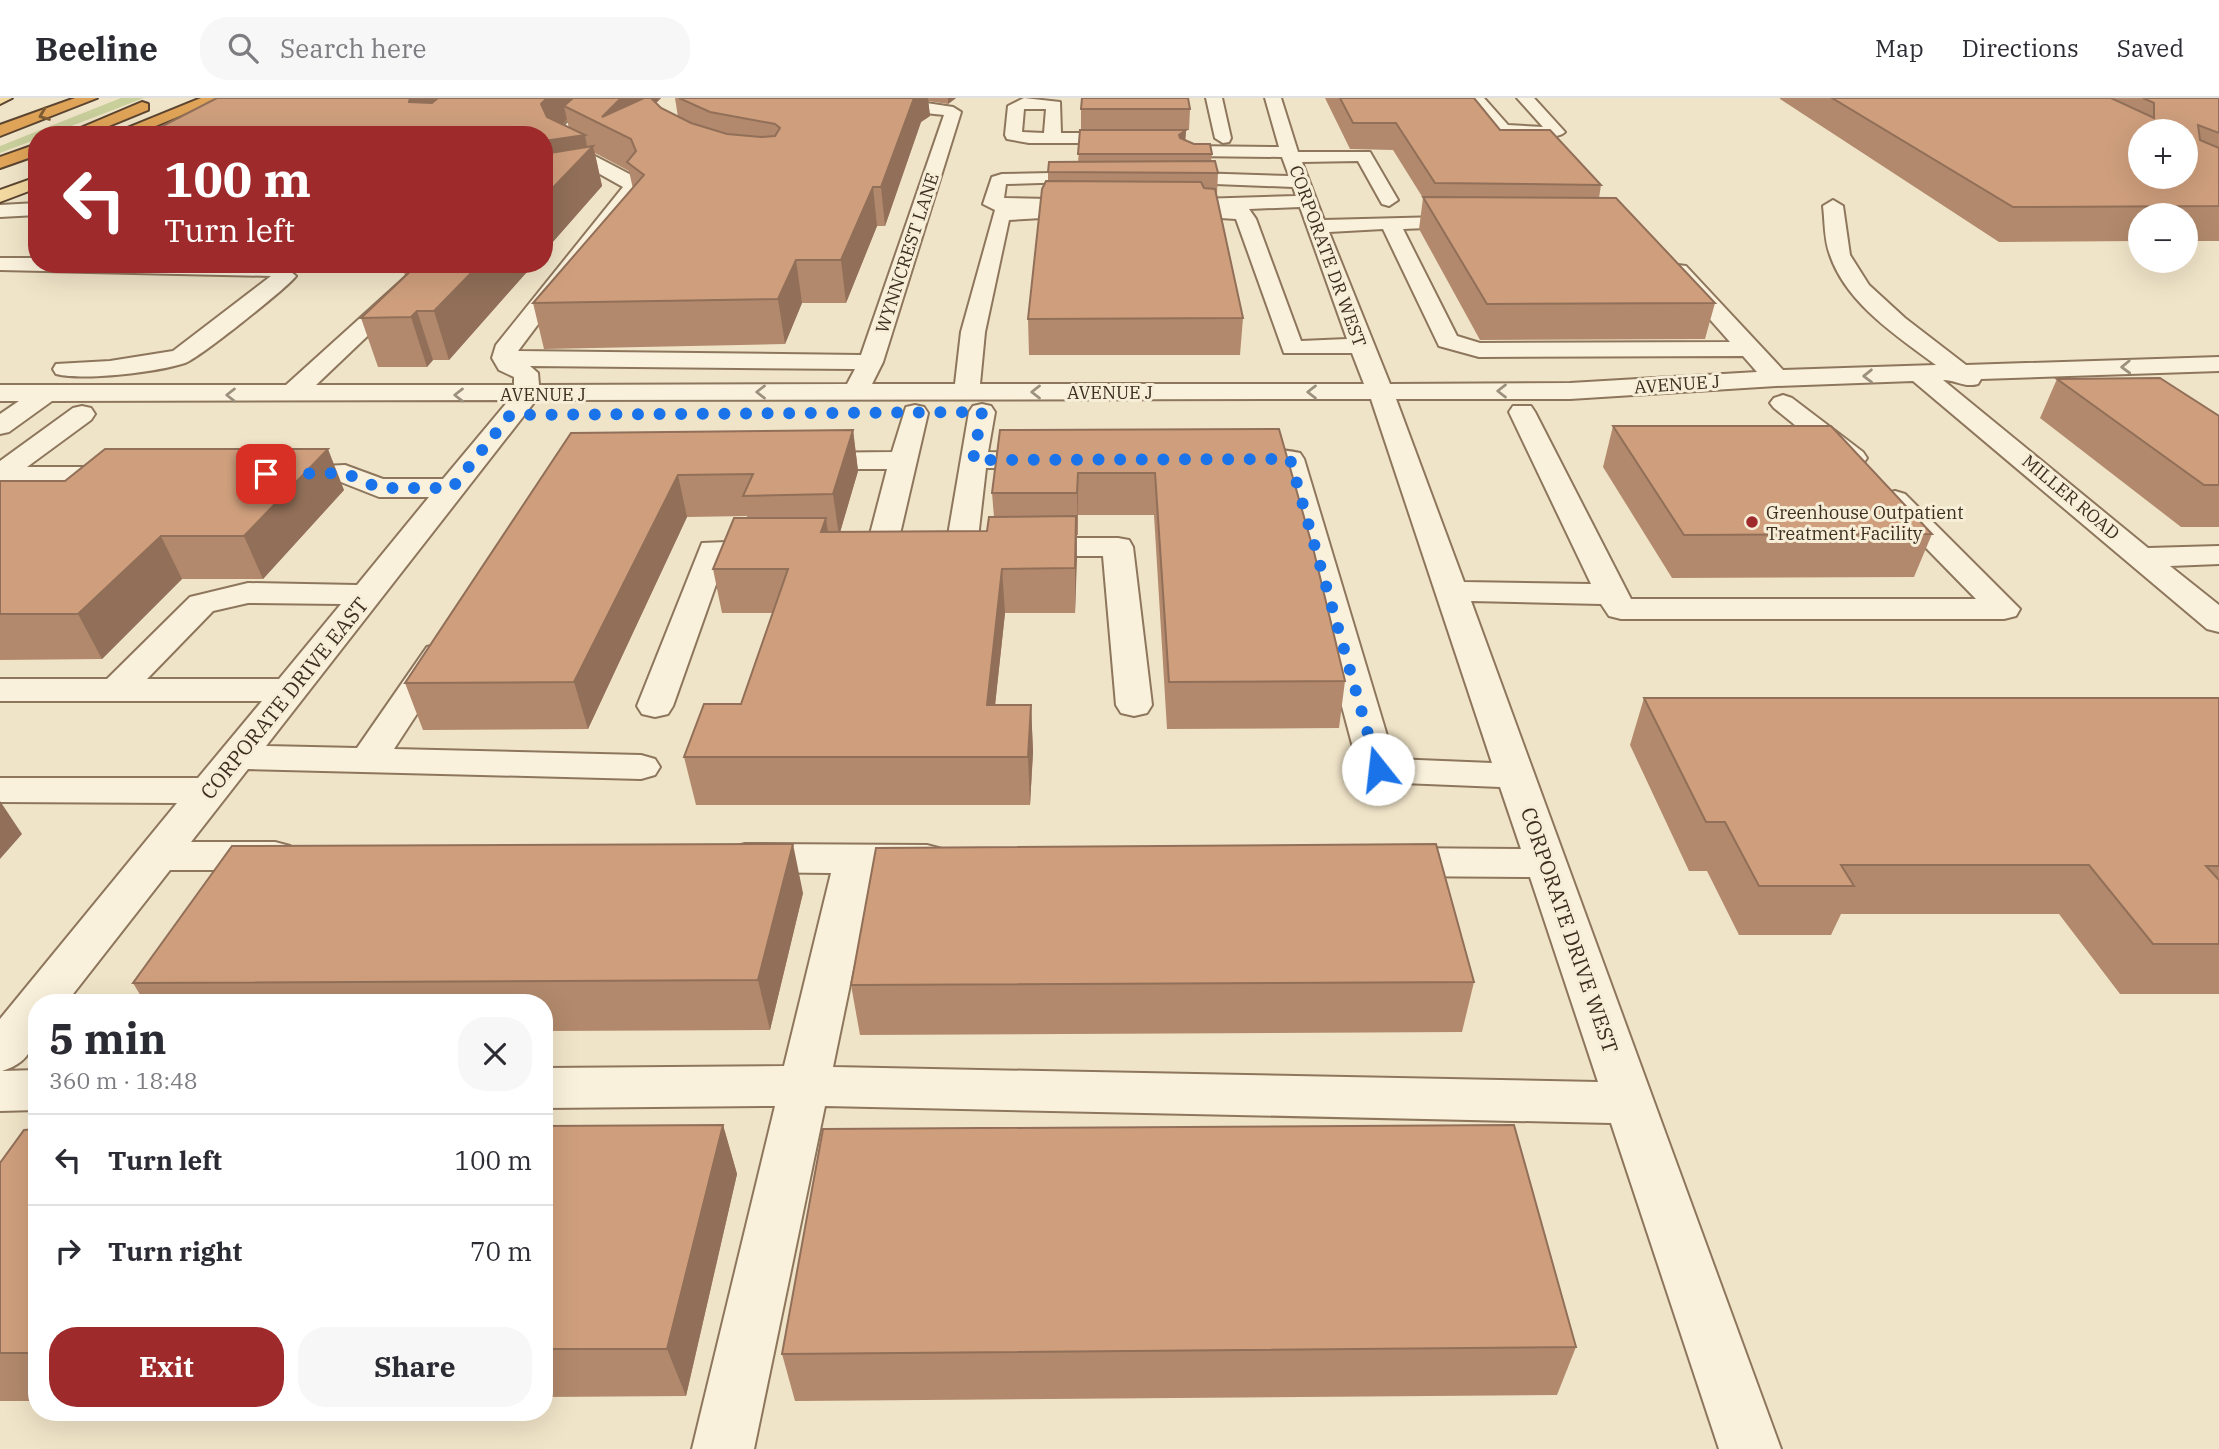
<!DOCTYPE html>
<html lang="en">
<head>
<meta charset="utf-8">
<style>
  body { margin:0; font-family:"IBM Plex Serif",serif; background:#f7f7f7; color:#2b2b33; height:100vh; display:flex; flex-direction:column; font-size:26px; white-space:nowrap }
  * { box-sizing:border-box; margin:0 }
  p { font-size:23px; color:#7c7c81 }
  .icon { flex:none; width:38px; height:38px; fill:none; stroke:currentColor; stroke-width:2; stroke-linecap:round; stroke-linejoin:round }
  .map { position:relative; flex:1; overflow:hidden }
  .details { position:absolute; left:28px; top:896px; width:525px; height:427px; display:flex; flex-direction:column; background:#fff; border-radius:28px; box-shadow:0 7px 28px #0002 }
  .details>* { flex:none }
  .guide { position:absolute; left:28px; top:28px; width:525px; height:147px; border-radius:28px; box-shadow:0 7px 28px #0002; background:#9e2a2b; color:#fff; overflow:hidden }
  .buttons { position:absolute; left:2128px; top:21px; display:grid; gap:14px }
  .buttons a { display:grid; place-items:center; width:70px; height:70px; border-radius:50%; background:#fff; box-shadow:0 7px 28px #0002; font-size:35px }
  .pin { position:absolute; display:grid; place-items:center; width:60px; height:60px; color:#fff; margin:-30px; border-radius:14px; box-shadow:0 4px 10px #0006 }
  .me { position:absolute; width:77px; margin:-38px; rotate:344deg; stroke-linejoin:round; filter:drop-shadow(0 0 5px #0008) }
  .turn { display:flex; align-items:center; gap:24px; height:147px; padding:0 21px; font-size:32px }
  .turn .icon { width:91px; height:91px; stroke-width:2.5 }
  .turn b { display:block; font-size:49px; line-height:60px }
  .round { display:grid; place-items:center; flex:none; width:74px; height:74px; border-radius:28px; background:#f7f7f7 }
  .overview { display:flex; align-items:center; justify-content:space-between; height:119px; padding:0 21px }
  h1 { font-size:42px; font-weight:700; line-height:52px }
  .button { display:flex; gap:14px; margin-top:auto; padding:14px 21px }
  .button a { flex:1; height:80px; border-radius:28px; background:#9e2a2b; color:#fff; font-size:28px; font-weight:700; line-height:80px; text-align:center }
  .button a+a { background:#f7f7f7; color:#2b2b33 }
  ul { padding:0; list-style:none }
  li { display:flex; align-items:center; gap:21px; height:91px; padding:0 21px; border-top:2px solid #e1e1e2 }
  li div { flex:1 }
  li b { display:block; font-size:26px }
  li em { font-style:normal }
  header { display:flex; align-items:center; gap:42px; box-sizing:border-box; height:98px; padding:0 35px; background:#fff; border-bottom:2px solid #e1e1e2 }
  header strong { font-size:33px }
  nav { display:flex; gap:38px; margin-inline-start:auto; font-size:24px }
  .search { width:490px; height:63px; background:#f7f7f7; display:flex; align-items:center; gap:18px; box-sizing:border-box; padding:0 24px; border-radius:28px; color:#7c7c81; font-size:26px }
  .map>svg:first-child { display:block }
</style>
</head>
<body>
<header>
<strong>Beeline</strong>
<div class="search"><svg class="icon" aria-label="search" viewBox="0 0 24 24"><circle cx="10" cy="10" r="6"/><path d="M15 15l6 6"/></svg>Search here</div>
<nav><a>Map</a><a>Directions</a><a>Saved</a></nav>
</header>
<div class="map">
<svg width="2219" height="1351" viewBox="0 0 2219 1351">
  <rect width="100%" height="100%" fill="#f0e4c8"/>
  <path fill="#c9cf9b" d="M121 0H144L48 37H37V41L0 55V48Z"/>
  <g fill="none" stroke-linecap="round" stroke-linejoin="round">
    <g stroke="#8d765c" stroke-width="4">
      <g id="minor">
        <path d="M591 0H608L569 42 570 45 637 80 641 89 518 253 861 257 944 17C927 15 830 5 824 0H893L953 9 961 14 883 264 872 286H955L961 234 995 112 983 106 992 79 1002 76 1100 74 1106 75 1109 79 1106 83 1006 86 1004 100 1092 102 1102 108 1092 114 1042 113 1045 116 1042 120 1009 122 985 234 980 286H1364L1352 255H1284L1236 121 1204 119 1203 112 1166 114 1156 108 1166 102 1296 98 1293 89 1164 84 1155 79 1164 74 1289 78 1282 59 1190 58 1181 53 1190 48 1279 49 1265 0H1281L1298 54H1370L1398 102 1389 108 1382 106 1358 63 1302 64 1324 122 1479 118 1482 122 1479 126 1472 128 1403 131 1457 238 1480 245 1730 244 1667 173 1678 167 1686 168 1783 272 1936 267C1898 239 1846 205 1830 157 1824 142 1825 124 1823 108L1833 102 1843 108 1850 157 1869 187 1905 220 1966 267 2219 259V273L1981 281 1978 286C1964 290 1956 282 1943 282L2148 450 2219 448V466L2170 468 2219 507V534L2207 531 1913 283 1776 288 1570 301H1396L1464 484 1591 486 1509 314 1513 308H1531L1535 314 1631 501H1976L1885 408 1880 402 1885 396 1895 393 1905 396 2020 511 2016 518 2004 521H1621L1609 518 1601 506 1471 503 1781 1351H1719L1611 1025 825 1008 754 1351H692L775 1008 544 1010V970L784 968 831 775 745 774 730 770 724 760 730 750 745 746 927 747 942 751 948 761 942 771 927 775H873L833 969 1598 984 1530 779 1390 778 1375 774 1369 764 1375 754 1390 750 1521 751 1500 689 1378 684 1364 681 1359 672 1278 369 1225 367 1221 361 1225 355C1247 350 1278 350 1300 355L1304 361 1394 661 1492 665 1371 301 536 302 266 648 357 650 427 549 439 546 451 549 456 556 394 651 641 657 655 661 660 669 655 677 641 681 248 671 191 744H275L290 748 296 758 290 768 275 772H170L66 905H37C37 936 38 962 2 973L37 972V1012L0 1013V921L177 705 0 704V680H198L262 603H0V581H107L190 499 248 485 357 487 429 399H379L341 384 276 382 272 376 276 370 345 367 383 381H443L509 302 52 303 9 334 0 336V316L19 303H0V287H286L420 166H443L316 287H514V279L499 272 492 260 496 247 623 89 557 52 552 41ZM1300 109 1347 241 1301 243 1256 121 1249 111ZM1383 131 1439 248 1479 259 1743 258 1757 274 1570 285 1390 286 1329 134ZM530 268 855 271 847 286 539 287 538 275ZM248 505 341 506 279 581H147L213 513Z"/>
        <path d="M1024 0 1060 4 1061 35H1132L1140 40 1132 45H1029L1007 41 1005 37 1008 8ZM1024 11H1046L1044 35 1022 34Z"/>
        <path d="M1206 0H1222L1231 40 1229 44 1223 45 1215 40Z"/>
        <path d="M1468 0H1484L1508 27 1543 29 1517 0H1534L1565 34C1557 43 1508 41 1497 34 1486 27 1475 10 1468 0Z"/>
        <path d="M37 105V117L0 119V107Z"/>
        <path d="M0 160H37V166H281L296 178C287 190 199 260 185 265 157 274 85 283 56 276L53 271 56 266 110 263 173 253 271 178 0 172Z"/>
        <path d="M1783 297 1792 300 1863 354 1867 360 1863 366H1843L1774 310 1770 305 1774 300Z"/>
        <path d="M982 306 991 308 995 314 988 354 1059 356 1063 362 1059 368 1049 370H986L978 440H1118L1129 442 1133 449 1152 607 1147 615 1134 618 1121 615 1116 607 1103 458H961L950 456 946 449 969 314 973 308Z"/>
        <path d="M915 307 924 309 928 315 897 449 893 456 844 459 833 457 829 450 833 443 869 440 887 371H804L794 369 790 363 794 357 804 355 892 354 906 309Z"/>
        <path d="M82 308 91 310 95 316 91 322 27 369H124L134 371 138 377 134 383 0 387V363L73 310Z"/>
        <path d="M773 442 784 444 788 451 784 458 725 461 673 608 668 616 655 619 642 616 637 608 702 445Z"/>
      </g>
    </g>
    <g stroke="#5b4430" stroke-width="4">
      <g id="major">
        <path d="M0 0H12L0 6Z"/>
        <path d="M37 79V90L0 104V92Z"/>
      </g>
    </g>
    <g stroke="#5b4430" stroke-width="4">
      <g id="highway">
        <path d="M75 0H97L0 38V27Z"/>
        <path d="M201 0H223L134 37H110Z"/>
        <path d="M142 4 148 6V12L87 37H64Z"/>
        <path d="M37 46V57L0 70V59Z"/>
      </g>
    </g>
    <use href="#minor" fill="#faf1dc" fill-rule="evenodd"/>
    <use href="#major" fill="#f3d9a0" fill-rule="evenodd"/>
    <use href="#highway" fill="#e0a458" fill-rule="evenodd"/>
  </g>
  <g fill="#b2896c" fill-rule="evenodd">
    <path d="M217 0H661L656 5 661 10 678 19 675 0H956L948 6 928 3 930 18 921 24 885 128H877L846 205H802L785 246 544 251 533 205 633 91 629 73 595 55 602 88 544 154V37ZM567 22 569 30 563 26Z"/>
    <path d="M1325 0H1474L1500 32 1601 87 1599 100 1715 205 1705 241 1480 242 1419 131 1423 100 1393 52 1350 51Z"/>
    <path d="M1780 0H2219V143H2186V117H2140V143L1999 144 1780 1Z"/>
    <path d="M1081 11H1190L1189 32H1186L1185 42 1212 56 1211 63 1218 75 1217 97 1243 220 1240 257H1029L1028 221 1048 83V74L1078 64 1081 32Z"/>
    <path d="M402 166H534L449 262H433L427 269H378L361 220 405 178Z"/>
    <path d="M2057 281 2219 318V429H2181L2040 320Z"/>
    <path d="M1613 328 1932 436 1914 479 1672 480 1603 369Z"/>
    <path d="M1279 331 1345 583 1339 630 1167 631 1154 417H1078V437H1077L1075 515H1005L995 607H1031L1033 654 1030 707H696L684 659 741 606 773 515H722L713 471 747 420V418L687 419 588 631 423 632 405 585 571 335 853 332 858 373 840 434 987 433 994 419 992 395 1000 332Z"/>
    <path d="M0 383 344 392 263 481H182L102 561 0 562Z"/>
    <path d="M1644 600H2219V896H2120L2059 816H1841L1831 837H1739L1707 773H1689L1630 647Z"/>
    <path d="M803 795 770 932 544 933V905H145L133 885Z"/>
    <path d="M1474 884 1462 934 860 937 851 887Z"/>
    <path d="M723 1027 737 1076 686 1298 544 1299V1028Z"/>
    <path d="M37 1031V1303H0V1065Z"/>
    <path d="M1576 1249 1557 1297 795 1303 782 1256Z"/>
  </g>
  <g fill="#916f58">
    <path d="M410 0H465L419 35 409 4Z"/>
    <path d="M547 0H587L564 8 567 22 549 41 541 6Z"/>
    <path d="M621 0H661L656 5 602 19Z"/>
    <path d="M914 0H928L930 18 921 24 885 128 881 89Z"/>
    <path d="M948 0H956L948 6Z"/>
    <path d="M1186 32 1185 48 1179 37Z"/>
    <path d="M585 37 588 54 593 48 602 88 544 154V43Z"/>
    <path d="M873 89 877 128 846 205 841 162Z"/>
    <path d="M796 162 802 205 785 246 778 201Z"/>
    <path d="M480 166H534L449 262 434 213Z"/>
    <path d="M417 213 433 262 427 269 411 219Z"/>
    <path d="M853 332 858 373 839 438 833 396Z"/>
    <path d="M328 351 344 392 263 481 244 438Z"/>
    <path d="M1078 375V437L1077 395Z"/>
    <path d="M678 377 687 419 588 631 574 584Z"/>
    <path d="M1076 418 1077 461 1075 515V470Z"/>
    <path d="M826 420 832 463 821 434Z"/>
    <path d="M161 438 182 481 102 561 78 516Z"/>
    <path d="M1002 471 1005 515 990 654 987 607Z"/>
    <path d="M1031 607 1033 654 1030 707 1028 659Z"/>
    <path d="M0 703 22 736 0 761Z"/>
    <path d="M793 746 803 795 770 932 758 882Z"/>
    <path d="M723 1027 737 1076 686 1298 667 1251Z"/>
  </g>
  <g fill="#cf9f7d" stroke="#916f58" stroke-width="2" fill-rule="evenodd">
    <path d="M217 0H410L409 4 432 5 438 0H547L541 6 547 19 585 37 544 43V37H145Z"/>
    <path d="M573 0H621L602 19 644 0H651L661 10 691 25 727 36 761 39 775 38 780 30 775 26 710 14 679 0H914L881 89H873L841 162H796L778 201 533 205 644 77 627 64 636 53 631 41 564 8Z"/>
    <path d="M1082 0H1188L1190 11H1081Z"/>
    <path d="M1340 0H1474L1500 32H1550L1601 87 1435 85 1396 25H1353Z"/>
    <path d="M1832 0H2111L2154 20V5L2143 0H2219V35L2198 27 2200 42 2219 50V108L2013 109ZM2140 33H2186V79H2140Z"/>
    <path d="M1080 32H1186L1179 37 1180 40 1194 46H1210L1212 56H1078Z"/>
    <path d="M593 48 544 99V56Z"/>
    <path d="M1215 63 1218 75 1048 74 1049 64Z"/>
    <path d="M1046 83 1201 84 1204 90 1215 91 1243 220 1028 221 1042 91Z"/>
    <path d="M1423 99 1616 100 1715 205 1487 206Z"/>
    <path d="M418 166H480L434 213H417L411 219 361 220Z"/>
    <path d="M2160 280 2219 318V387H2204L2057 281Z"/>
    <path d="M1613 328H1831L1932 436 1684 437Z"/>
    <path d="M1279 331 1314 454 1345 583 1169 584 1155 375H1078L1077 395H992L1000 332Z"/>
    <path d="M853 332 833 396 743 398 753 376 678 377 574 584 405 585 571 335Z"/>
    <path d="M105 351H328L244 438H161L78 516H0V383H65Z"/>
    <path d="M1076 418 1075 470 1002 471 987 607H1031L1028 659H684L704 606H741L788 471H713L734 420H826L821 434 987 433 989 419Z"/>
    <path d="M1644 600H2219V768H2206L2219 782V846H2153L2089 767H1841L1854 788H1759L1725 724H1706Z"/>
    <path d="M793 746 758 882 133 885 232 748Z"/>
    <path d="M1436 746 1474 884 851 887 876 750Z"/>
    <path d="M723 1027 667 1251H544V1028Z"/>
    <path d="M1514 1027 1576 1249 782 1256 823 1031Z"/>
    <path d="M37 1031V1255H0V1065L24 1032Z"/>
  </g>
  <defs><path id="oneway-chevron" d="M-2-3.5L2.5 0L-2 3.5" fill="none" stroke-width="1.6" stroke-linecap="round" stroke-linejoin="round" transform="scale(1.75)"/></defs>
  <use stroke="#7e5d36" href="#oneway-chevron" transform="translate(44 17) rotate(159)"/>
  <g stroke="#9c907e">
    <use href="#oneway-chevron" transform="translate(2126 269) rotate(178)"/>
    <use href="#oneway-chevron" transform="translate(1868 278) rotate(179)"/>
    <use href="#oneway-chevron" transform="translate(1502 293) rotate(180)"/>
    <use href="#oneway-chevron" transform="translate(761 294) rotate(180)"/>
    <use href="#oneway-chevron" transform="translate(1036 294) rotate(-180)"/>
    <use href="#oneway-chevron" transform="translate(1312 294) rotate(-180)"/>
    <use href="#oneway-chevron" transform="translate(231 297) rotate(-180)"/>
    <use href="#oneway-chevron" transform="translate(459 297) rotate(180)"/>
  </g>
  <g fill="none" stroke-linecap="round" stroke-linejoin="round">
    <path stroke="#1a73e8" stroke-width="12" stroke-dasharray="0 21.6" d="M266 376 345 375 379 390H452L510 317 982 314 973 362 1290 361 1378 671"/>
  </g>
  <circle fill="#9e2a2b" stroke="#f7eed8" stroke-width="2.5" cx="1752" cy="424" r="7"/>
  <g text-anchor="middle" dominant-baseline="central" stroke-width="6" stroke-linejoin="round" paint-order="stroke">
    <g font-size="18" fill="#3d2e20" stroke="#f7eed8">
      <text transform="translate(907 155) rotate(-72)">WYNNCREST LANE</text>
      <text transform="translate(1328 158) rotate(70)">CORPORATE DR WEST</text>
      <text transform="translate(1677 286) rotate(-4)">AVENUE J</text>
      <text x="1110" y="294">AVENUE J</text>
      <text x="543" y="296">AVENUE J</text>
      <text transform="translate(2071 399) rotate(40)">MILLER ROAD</text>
    </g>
    <g font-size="18" fill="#3d2e20" stroke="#f7eed8" text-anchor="start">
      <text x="1766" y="414">Greenhouse Outpatient<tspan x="1766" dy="21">Treatment Facility</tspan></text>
    </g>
    <g font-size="21" fill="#3d2e20" stroke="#f7eed8">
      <text transform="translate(284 600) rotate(-51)">CORPORATE DRIVE EAST</text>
      <text transform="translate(1570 832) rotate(71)">CORPORATE DRIVE WEST</text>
    </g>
  </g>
</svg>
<div class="buttons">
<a>+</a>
<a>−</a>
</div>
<div class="pin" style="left:266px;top:376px;background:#d93025"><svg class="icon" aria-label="arrive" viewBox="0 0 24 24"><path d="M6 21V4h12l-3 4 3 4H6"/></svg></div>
<svg class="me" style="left:1378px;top:671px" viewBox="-20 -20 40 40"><circle r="19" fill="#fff"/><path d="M0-13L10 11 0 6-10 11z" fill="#1a73e8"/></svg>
<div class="guide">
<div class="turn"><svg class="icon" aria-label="left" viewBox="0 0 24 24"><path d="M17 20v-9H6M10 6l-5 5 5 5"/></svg><div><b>100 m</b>Turn left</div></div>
</div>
<section class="details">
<div class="overview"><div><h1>5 min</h1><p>360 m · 18:48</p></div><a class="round"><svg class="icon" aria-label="close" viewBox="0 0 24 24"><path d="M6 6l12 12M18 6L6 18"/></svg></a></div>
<ul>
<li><svg class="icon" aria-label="left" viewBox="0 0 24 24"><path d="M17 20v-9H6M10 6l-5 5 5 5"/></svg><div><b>Turn left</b></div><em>100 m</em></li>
<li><svg class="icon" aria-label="right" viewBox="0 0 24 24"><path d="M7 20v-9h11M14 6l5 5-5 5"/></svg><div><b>Turn right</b></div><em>70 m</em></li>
</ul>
<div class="button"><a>Exit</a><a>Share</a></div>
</section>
</div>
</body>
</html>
